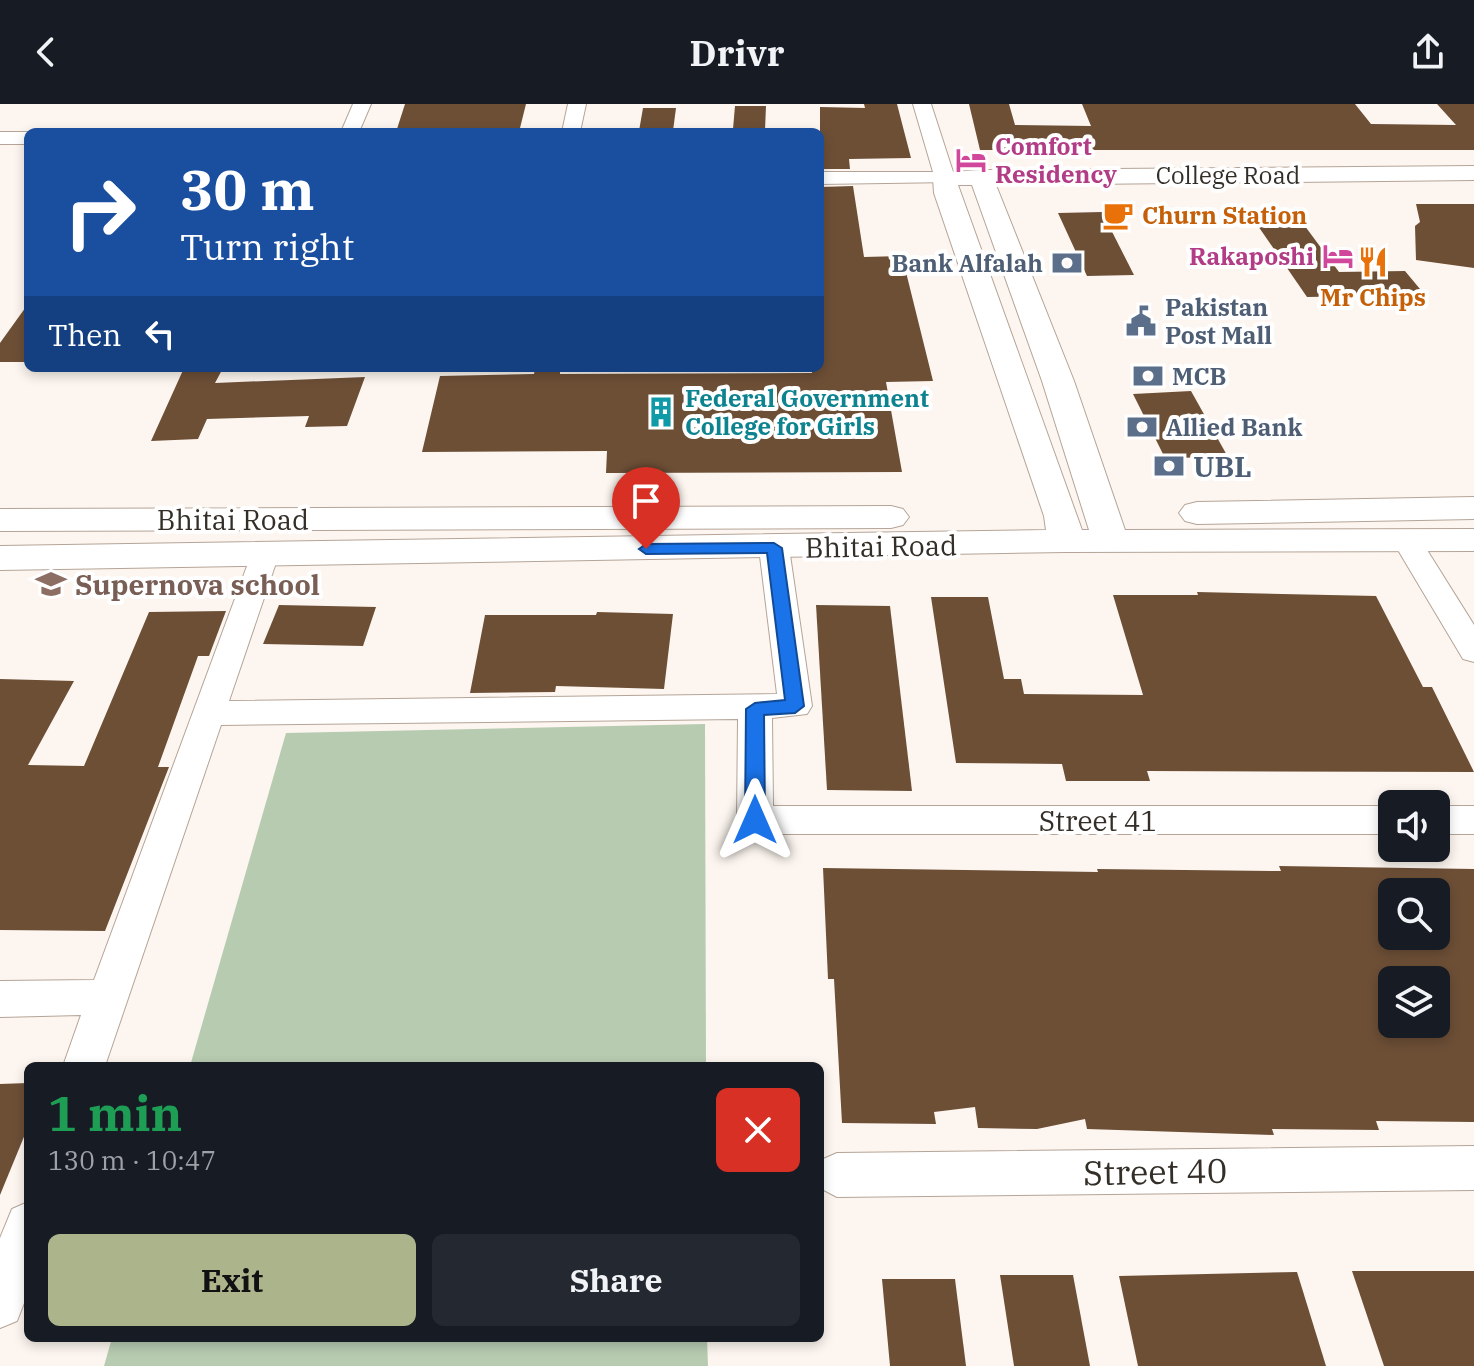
<!DOCTYPE html>
<html lang="en">
<head>
<meta charset="utf-8">
<style>
  body { margin:0; font-family:"IBM Plex Serif",serif; background:#242831; color:#f1f3f6; height:100vh; display:flex; flex-direction:column; font-size:30px; white-space:nowrap }
  * { box-sizing:border-box; margin:0 }
  p { font-size:26px; color:#9ea1a6 }
  .icon { flex:none; width:44px; height:44px; fill:none; stroke:currentColor; stroke-width:2; stroke-linecap:round; stroke-linejoin:round }
  .map { position:relative; flex:1; overflow:hidden }
  .panel { position:absolute; left:24px; top:958px; width:800px; height:280px; display:flex; flex-direction:column; background:#171b24; border-radius:12px; box-shadow:0 4px 12px #0003 }
  .panel>* { flex:none }
  .banner { position:absolute; left:24px; top:24px; width:800px; height:244px; border-radius:12px; box-shadow:0 4px 12px #0003; background:#1a4fa0; color:#fff; overflow:hidden }
  .controls { position:absolute; left:1378px; top:686px; display:grid; gap:16px }
  .controls a { display:grid; place-items:center; width:72px; height:72px; border-radius:12px; background:#171b24; box-shadow:0 4px 12px #0003; font-size:40px }
  .pin { position:absolute; display:grid; place-items:center; width:68px; height:68px; color:#fff; margin:-82px -34px; border-radius:50% 50% 50% 0; rotate:-45deg; box-shadow:0 0 8px #0007 }
  .pin .icon { rotate:45deg }
  .me { position:absolute; width:88px; margin:-44px; rotate:0deg; stroke-linejoin:round; filter:drop-shadow(0 0 6px #0008) }
  .turn { display:flex; align-items:center; gap:28px; height:168px; padding:0 24px; font-size:36px }
  .turn .icon { width:104px; height:104px; stroke-width:2.5 }
  .turn b { display:block; font-size:56px; line-height:68px }
  .then { display:flex; align-items:center; height:76px; padding:0 24px; background:#0003; gap:16px; font-size:30px }
  .round { display:grid; place-items:center; flex:none; width:84px; height:84px; border-radius:12px; background:#242831 }
  .summary { display:flex; align-items:center; justify-content:space-between; height:136px; padding:0 24px }
  h1 { font-size:48px; font-weight:700; line-height:60px; color:#1e9e55 }
  .primary-button { display:flex; gap:16px; margin-top:auto; padding:16px 24px }
  .primary-button a { flex:1; height:92px; border-radius:12px; background:#acb48c; color:#111; font-size:32px; font-weight:700; line-height:92px; text-align:center }
  .primary-button a+a { background:#242831; color:#f1f3f6 }
  header { display:flex; justify-content:space-between; align-items:center; height:104px; padding:0 24px; background:#171b24; font-size:36px; font-weight:700 }
  .map>svg:first-child { display:block }
</style>
</head>
<body>
<header><svg class="icon" aria-label="back" viewBox="0 0 24 24"><path d="M15 5l-7 7 7 7"/></svg>Drivr<svg class="icon" aria-label="share" viewBox="0 0 24 24"><path d="M12 15V3M7 8l5-5 5 5M5 13v7h14v-7"/></svg></header>
<div class="map">
<svg width="1474" height="1262" viewBox="0 0 1474 1262">
  <rect width="100%" height="100%" fill="#fdf6f0"/>
  <g fill="#b7cbb1">
    <path d="M705 620 706 962H190L286 629Z"/>
    <path d="M112 1234H707L708 1262H104Z"/>
  </g>
  <g fill="#6d4f36" fill-rule="evenodd">
    <path d="M405 0H526L519 28H396Z"/>
    <path d="M864 0H897L911 54 849 55 850 65H820V3L865 4Z"/>
    <path d="M969 0H1009L1015 21 1091 22 1082 0H1355L1371 20 1456 21 1437 0H1474V46H980Z"/>
    <path d="M735 2H766L765 26 733 25Z"/>
    <path d="M643 4H676L673 27H639Z"/>
    <path d="M853 82 864 153 902 152 933 277 886 278 902 368 606 369 607 347 422 348 440 272 534 270 535 265H560V270L812 269 811 264H820V83Z"/>
    <path d="M1416 100H1474V164L1416 156 1415 122 1420 118Z"/>
    <path d="M1247 106H1293L1339 168 1405 167 1425 191 1307 193Z"/>
    <path d="M1102 108 1134 171 1087 172 1058 109Z"/>
    <path d="M28 200V258H0V239Z"/>
    <path d="M184 264H223L215 279 365 273 347 322 305 323 309 312 207 315 198 335 151 337Z"/>
    <path d="M1191 287 1228 353 1165 354 1133 290Z"/>
    <path d="M1197 488 1376 492 1423 583H1432L1474 668 1147 667 1150 677H1066L1062 660 956 659 931 493H988L1004 575H1021L1024 590 1143 591 1113 491H1198Z"/>
    <path d="M279 501 376 503 363 542 263 540Z"/>
    <path d="M816 501 890 502 912 687 827 686Z"/>
    <path d="M226 507 209 552H198L158 663H169L105 827 0 826V575L74 577 28 661 84 662 149 508Z"/>
    <path d="M597 508 673 510 664 585 556 582 555 588 470 589 485 511H596Z"/>
    <path d="M1279 762 1474 765V1018L1376 1017 1379 1026 1272 1025 1274 1031 1087 1025 1085 1015 1037 1025 978 1024 975 1003 934 1008 936 1020 842 1019 834 875H828L823 764 1098 768 1097 765 1281 767ZM1392 788H1436V832H1392ZM1392 876H1436V920H1392Z"/>
    <path d="M28 979V1023L0 1091V980Z"/>
    <path d="M1352 1167H1474V1262H1384Z"/>
    <path d="M1297 1168 1326 1262H1138L1119 1172Z"/>
    <path d="M1000 1171H1073L1090 1262H1014Z"/>
    <path d="M882 1175H955L966 1262H890Z"/>
  </g>
  <g fill="none" stroke-linecap="round" stroke-linejoin="round">
    <g stroke="#b5a497" stroke-width="2">
      <g id="minor">
        <path d="M353 0H371L359 28H341Z"/>
        <path d="M568 0H586L580 28H562Z"/>
        <path d="M913 0H931L955 74 952 78 820 80V68H933Z"/>
        <rect x="0" y="28" width="28" height="12"/>
        <path d="M1407 427 1417 430 1474 521V558L1463 555 1392 436 1397 430Z"/>
        <path d="M774 435 784 437 789 444 812 602 807 610 772 614 773 702H1392V730H755L742 726 737 716 738 615 221 621 105 962H63L81 911 0 913V877L94 876 254 443 264 441 274 443 279 450 229 597 777 590 759 444 764 437Z"/>
        <rect x="1436" y="702" width="38" height="28"/>
        <path d="M1474 1042V1086L837 1093 820 1084 821 1056 837 1049Z"/>
        <path d="M28 1098V1189L17 1217 0 1224V1134L12 1105Z"/>
      </g>
    </g>
    <g stroke="#b5a497" stroke-width="2">
      <g id="tertiary">
        <path d="M1474 62V76L996 81 1074 277 1125 426 1474 425V447L1066 448 0 466V442L1046 426 1044 412 934 89 933 74 936 69 981 66ZM958 81H972L1042 277 1089 426H1082Z"/>
        <path d="M1474 393V415L1197 420 1185 417 1179 409 1185 401 1197 398Z"/>
        <path d="M891 402 903 405 909 413 903 421 891 424 0 427V405Z"/>
      </g>
    </g>
    <use href="#minor" fill="#fff" fill-rule="evenodd"/>
    <use href="#tertiary" fill="#fff" fill-rule="evenodd"/>
  </g>
  <path fill="#1a73e8" stroke="#114b97" stroke-width="2" d="M774 439 782 444 804 602 795 609 764 611 765 716 762 721H748L745 716 746 605 755 599 785 596 767 449 646 450 639 445 646 440Z"/>
  <defs>
    <g id="hotel-bare" transform="scale(2.4)"><path d="M-6-4.5h1.5V1H6V5H4.5V3h-9V5H-6ZM-4 0a1.8 1.8 0 1 1 3.6 0ZM.5 0V-2.5h3Q6-2.5 6 0Z" fill="#d1479c" stroke="#fff" stroke-width="2.5" paint-order="stroke"/></g>
    <g id="cafe-bare" transform="scale(2.4)"><path d="M-5.5-4.5H6V0H3Q3 3.5 0 3.5H-2.5Q-5.5 3.5-5.5 0ZM3-3.2v2h1.7v-2ZM-6 4.5H4V6H-6Z" fill="#e8710a" stroke="#fff" stroke-width="2.5" paint-order="stroke"/></g>
    <g id="restaurant-bare" transform="scale(2.4)"><path d="M-5-6h1v4h1v-4h1v4h1v-4h1v5L-1.5 .5V6h-2V.5L-5-1ZM5-6V6H3V1.5H1.5Q1.5-4 5-6Z" fill="#e8710a" stroke="#fff" stroke-width="2.5" paint-order="stroke"/></g>
    <g id="bank-bare" transform="scale(2.4)"><path d="M-6-4H6V4H-6ZM0-2.3a2.3 2.3 0 1 0 0 4.6a2.3 2.3 0 1 0 0-4.6Z" fill="#5c6f8a" stroke="#fff" stroke-width="2.5" paint-order="stroke"/></g>
    <g id="civic-bare" transform="scale(2.4)"><path d="M-.6-6.5H3V-4.5H.6V-3L4-1V1h2V6H-6V1h2V-1L-.6-3ZM-1.2 2.5V6h2.4V2.5Z" fill="#5c6f8a" stroke="#fff" stroke-width="2.5" paint-order="stroke"/></g>
    <g id="building-bare" transform="scale(2.4)"><path d="M-4-6H4V6H1V3H-1V6H-4ZM-2.5-4.3h1.7v1.8h-1.7ZM.8-4.3h1.7v1.8H.8ZM-2.5-1h1.7V.8h-1.7ZM.8-1h1.7V.8H.8Z" fill="#0f9aa8" stroke="#fff" stroke-width="2.5" paint-order="stroke"/></g>
    <g id="school-bare" transform="scale(2.4)"><path d="M0-5L7-2L0 1L-7-2ZM-4 1L0 2.5L4 1V4Q0 6-4 4Z" fill="#8d6e63" stroke="#fff" stroke-width="2.5" paint-order="stroke"/></g>
  </defs>
  <g fill-rule="evenodd">
    <use href="#hotel-bare" x="971" y="56"/>
    <use href="#cafe-bare" x="1118" y="111"/>
    <use href="#hotel-bare" x="1338" y="152"/>
    <use href="#restaurant-bare" x="1373" y="158"/>
    <use href="#bank-bare" x="1067" y="159"/>
    <use href="#civic-bare" x="1141" y="217"/>
    <use href="#bank-bare" x="1148" y="272"/>
    <use href="#building-bare" x="661" y="308"/>
    <use href="#bank-bare" x="1142" y="323"/>
    <use href="#bank-bare" x="1169" y="362"/>
    <use href="#school-bare" x="51" y="480"/>
  </g>
  <g text-anchor="middle" dominant-baseline="central" stroke-width="8" stroke-linejoin="round" paint-order="stroke">
    <g font-size="24" font-weight="bold" fill="#b23c85" stroke="#fff" text-anchor="start">
      <text x="995" y="42">Comfort<tspan x="995" dy="28">Residency</tspan></text>
      <text x="1314" y="152" text-anchor="end">Rakaposhi</text>
    </g>
    <g font-size="24" fill="#342e28" stroke="#fff">
      <text x="1228" y="71">College Road</text>
    </g>
    <g font-size="24" font-weight="bold" fill="#c56008" stroke="#fff" text-anchor="start">
      <text x="1142" y="111">Churn Station</text>
      <text x="1373" y="193" text-anchor="middle">Mr Chips</text>
    </g>
    <g font-size="24" font-weight="bold" fill="#4e5e75" stroke="#fff" text-anchor="start">
      <text x="1043" y="159" text-anchor="end">Bank Alfalah</text>
      <text x="1165" y="203">Pakistan<tspan x="1165" dy="28">Post Mall</tspan></text>
      <text x="1172" y="272">MCB</text>
      <text x="1166" y="323">Allied Bank</text>
    </g>
    <g font-size="24" font-weight="bold" fill="#0d838f" stroke="#fff" text-anchor="start">
      <text x="685" y="294">Federal Government<tspan x="685" dy="28">College for Girls</tspan></text>
    </g>
    <g font-size="28" font-weight="bold" fill="#4e5e75" stroke="#fff" text-anchor="start">
      <text x="1193" y="362">UBL</text>
    </g>
    <g font-size="28" fill="#342e28" stroke="#fff">
      <text x="233" y="415">Bhitai Road</text>
      <text transform="translate(881 442) rotate(-1)">Bhitai Road</text>
      <text x="1098" y="716">Street 41</text>
    </g>
    <g font-size="28" font-weight="bold" fill="#785e54" stroke="#fff" text-anchor="start">
      <text x="75" y="480">Supernova school</text>
    </g>
    <g font-size="34" fill="#342e28" stroke="#fff">
      <text transform="translate(1155 1067) rotate(-1)">Street 40</text>
    </g>
  </g>
</svg>
<div class="controls">
<a><svg class="icon" aria-label="sound" viewBox="0 0 24 24"><path d="M4 9h4l5-4v14l-5-4H4zM17 9q2 3 0 6"/></svg></a>
<a><svg class="icon" aria-label="search" viewBox="0 0 24 24"><circle cx="10" cy="10" r="6"/><path d="M15 15l6 6"/></svg></a>
<a><svg class="icon" aria-label="layers" viewBox="0 0 24 24"><path d="M12 4l9 5-9 5-9-5zM3 14l9 5 9-5"/></svg></a>
</div>
<div class="pin" style="left:646px;top:445px;background:#d93025"><svg class="icon" aria-label="arrive" viewBox="0 0 24 24"><path d="M6 21V4h12l-3 4 3 4H6"/></svg></div>
<svg class="me" style="left:755px;top:716px" viewBox="-20 -20 40 40"><path d="M0-17L14 15 0 8-14 15z" fill="#1a73e8" stroke="#fff" stroke-width="4"/></svg>
<div class="banner">
<div class="turn"><svg class="icon" aria-label="right" viewBox="0 0 24 24"><path d="M7 20v-9h11M14 6l5 5-5 5"/></svg><div><b>30 m</b>Turn right</div></div>
<div class="then">Then<svg class="icon" aria-label="left" viewBox="0 0 24 24"><path d="M17 20v-9H6M10 6l-5 5 5 5"/></svg></div>
</div>
<section class="panel">
<div class="summary"><div><h1>1 min</h1><p>130 m · 10:47</p></div><a class="round" style="background:#d93025;color:#fff"><svg class="icon" aria-label="close" viewBox="0 0 24 24"><path d="M6 6l12 12M18 6L6 18"/></svg></a></div>
<div class="primary-button"><a>Exit</a><a>Share</a></div>
</section>
</div>
</body>
</html>
